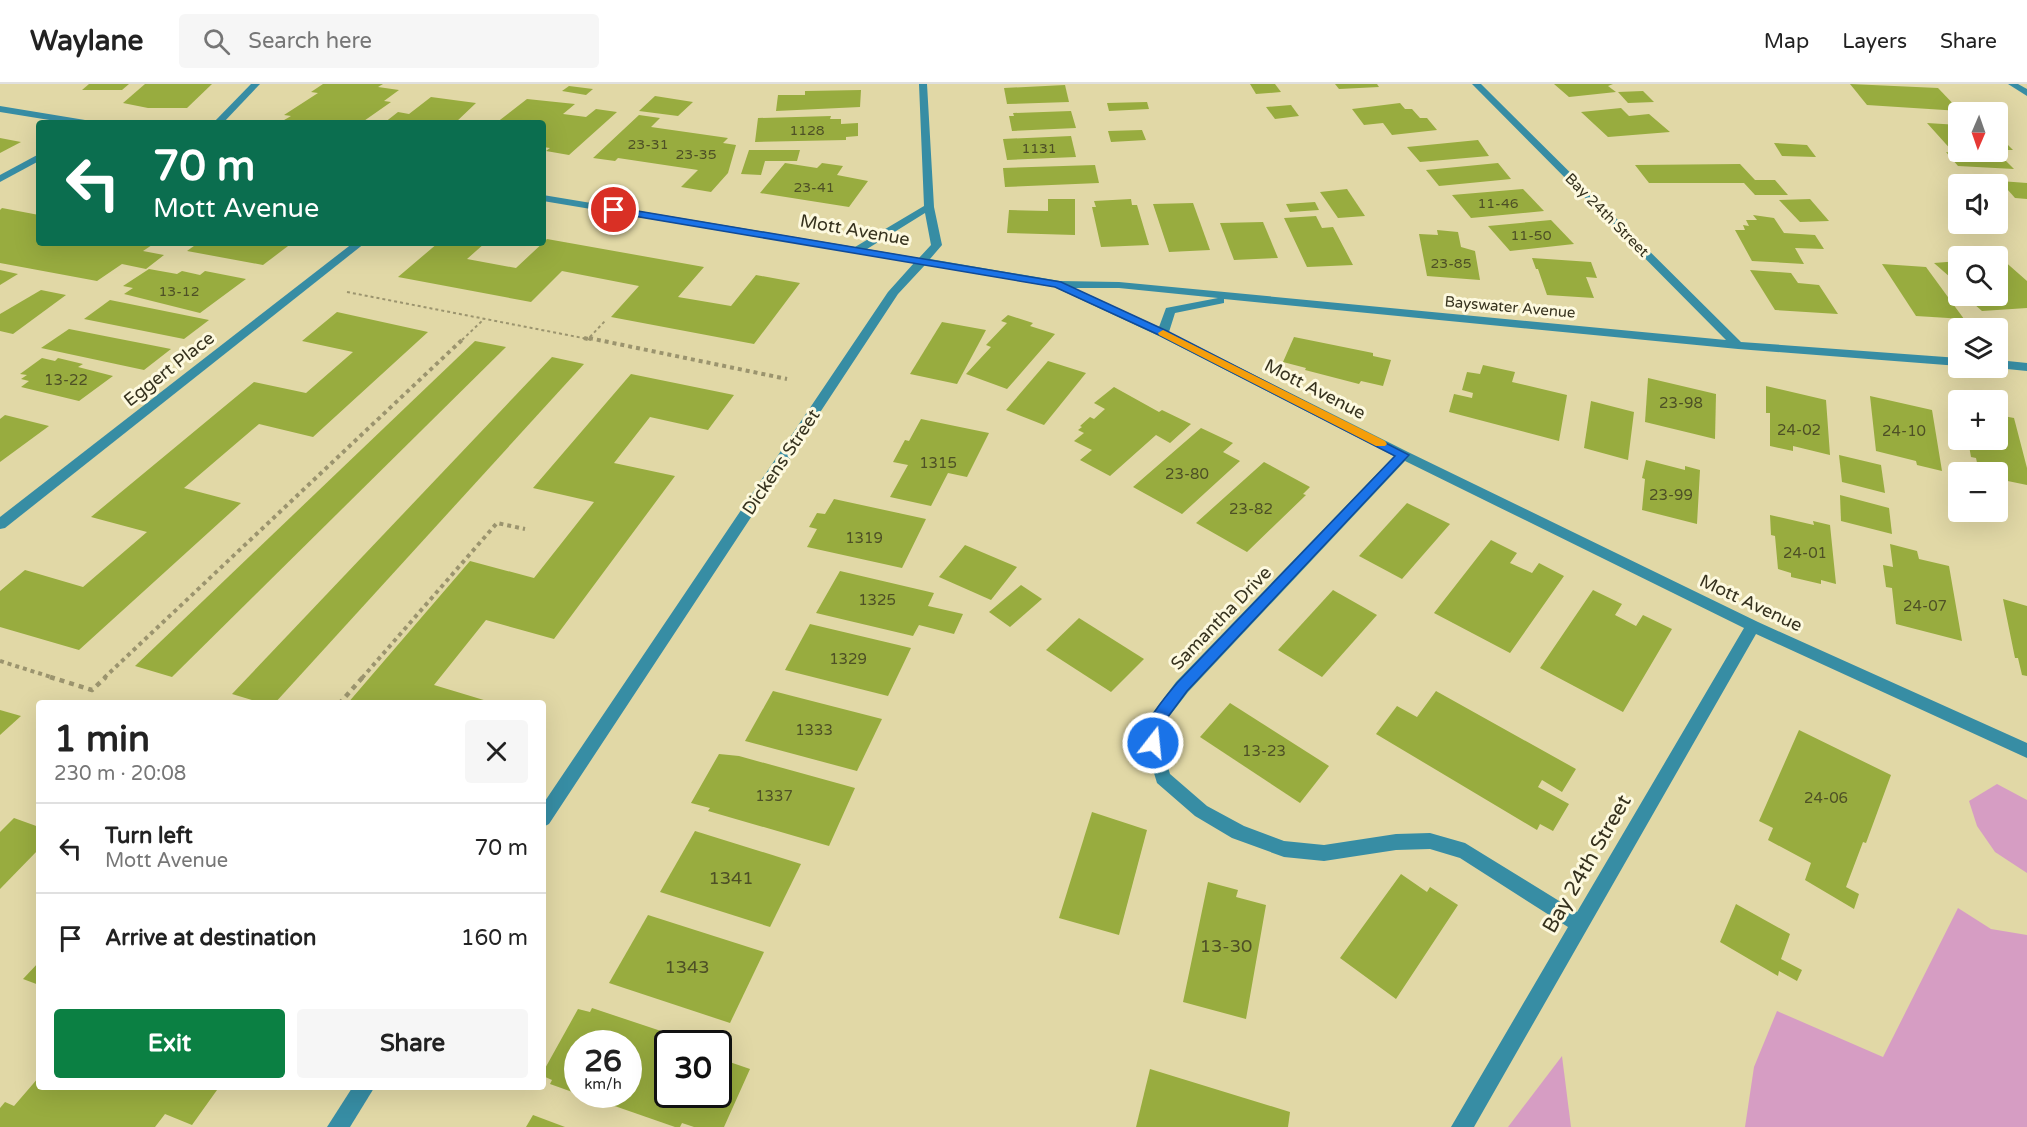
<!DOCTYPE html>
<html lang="en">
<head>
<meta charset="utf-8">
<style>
  body { margin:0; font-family:"Varela Round",sans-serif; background:#f6f6f6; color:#222; height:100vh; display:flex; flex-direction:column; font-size:22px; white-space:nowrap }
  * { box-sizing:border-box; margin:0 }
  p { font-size:20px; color:#767676 }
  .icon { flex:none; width:33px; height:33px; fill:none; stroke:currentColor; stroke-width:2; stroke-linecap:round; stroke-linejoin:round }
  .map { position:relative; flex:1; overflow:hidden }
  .sheet { position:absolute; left:36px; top:616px; width:510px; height:390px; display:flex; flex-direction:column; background:#fff; border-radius:6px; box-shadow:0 6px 24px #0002 }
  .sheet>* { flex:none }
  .hud { position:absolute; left:36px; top:36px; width:510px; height:126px; border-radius:6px; box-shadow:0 6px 24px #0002; background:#0b6e4f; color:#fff; overflow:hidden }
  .needle { width:39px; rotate:182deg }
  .tools { position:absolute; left:1948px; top:18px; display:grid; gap:12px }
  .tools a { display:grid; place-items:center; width:60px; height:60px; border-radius:6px; background:#fff; box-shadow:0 6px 24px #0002; font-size:30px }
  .speed { position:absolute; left:564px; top:946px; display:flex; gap:12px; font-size:30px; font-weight:700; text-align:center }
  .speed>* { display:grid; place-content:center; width:78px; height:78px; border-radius:50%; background:#fff; box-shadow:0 6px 24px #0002; line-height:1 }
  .speed small { font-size:15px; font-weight:400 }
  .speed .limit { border:3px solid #111; border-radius:9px; background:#fff; color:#111 }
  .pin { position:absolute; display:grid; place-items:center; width:51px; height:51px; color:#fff; margin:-26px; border:3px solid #fff; border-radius:50%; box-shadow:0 2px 6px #0007 }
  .me { position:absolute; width:66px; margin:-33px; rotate:16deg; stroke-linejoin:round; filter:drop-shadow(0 0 4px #0008) }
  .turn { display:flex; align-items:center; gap:21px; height:126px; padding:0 18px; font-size:27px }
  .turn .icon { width:78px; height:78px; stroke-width:2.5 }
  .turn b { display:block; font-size:42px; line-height:51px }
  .round { display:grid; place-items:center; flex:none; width:63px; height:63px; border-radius:6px; background:#f6f6f6 }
  .headline { display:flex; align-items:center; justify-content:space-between; height:102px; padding:0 18px }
  h1 { font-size:36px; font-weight:800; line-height:45px }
  .button { display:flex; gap:12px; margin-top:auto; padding:12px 18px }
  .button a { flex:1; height:69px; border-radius:6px; background:#0b8043; color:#fff; font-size:24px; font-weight:800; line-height:69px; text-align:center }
  .button a+a { background:#f6f6f6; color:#222 }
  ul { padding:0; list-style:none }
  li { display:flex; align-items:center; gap:18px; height:90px; padding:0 18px; border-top:2px solid #e0e0e0 }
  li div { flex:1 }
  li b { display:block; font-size:22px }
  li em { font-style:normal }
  header { display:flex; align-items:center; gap:36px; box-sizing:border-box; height:84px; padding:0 30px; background:#fff; border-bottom:2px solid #e0e0e0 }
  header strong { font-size:28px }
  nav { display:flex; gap:33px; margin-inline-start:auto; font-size:21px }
  .search { width:420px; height:54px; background:#f6f6f6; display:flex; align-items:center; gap:15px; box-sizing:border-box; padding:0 21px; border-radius:6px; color:#767676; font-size:22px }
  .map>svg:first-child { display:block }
</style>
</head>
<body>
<header>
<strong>Waylane</strong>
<div class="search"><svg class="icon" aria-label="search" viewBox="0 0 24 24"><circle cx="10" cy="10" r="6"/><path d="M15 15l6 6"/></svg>Search here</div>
<nav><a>Map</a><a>Layers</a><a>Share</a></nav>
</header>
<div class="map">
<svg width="2027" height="1043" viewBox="0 0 2027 1043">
  <rect width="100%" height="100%" fill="#e1d8a6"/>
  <g fill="#d69dc3">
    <path d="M1997 700 2027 716V789L1995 768 1977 742 1969 717Z"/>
    <path d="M1958 824 1991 845 2027 851V1043H1745L1754 983 1777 927 1883 973Z"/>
    <path d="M1562 972 1571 1043H1508Z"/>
  </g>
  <g fill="#98ac3f">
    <path d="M89 0H129L122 6H82Z"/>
    <path d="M145 0H212L187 24H148L123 19Z"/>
    <path d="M323 0H383L378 3 399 6 384 17 391 18 361 39H279L291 32 284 31 318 9 311 8Z"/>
    <path d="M1250 0H1275L1281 8 1256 10Z"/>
    <path d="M1335 0H1377L1379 3 1339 5Z"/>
    <path d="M1554 0H1613L1608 2 1616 8 1569 13Z"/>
    <path d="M1850 0 1938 4 1960 27 1867 21Z"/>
    <path d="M1065 1 1069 18 1007 20 1004 4Z"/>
    <path d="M569 2 593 5 586 11 562 7Z"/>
    <path d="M861 6 860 23 776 27 778 11H805V7Z"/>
    <path d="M1643 7 1654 18 1628 19 1618 8Z"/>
    <path d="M655 12 693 18 678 32 639 27Z"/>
    <path d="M431 13 476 19 455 39H384L398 28 409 30Z"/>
    <path d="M527 15 575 20 563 30 586 33 596 25 617 28 569 71 546 67 550 64 543 63V39H496Z"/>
    <path d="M1147 18 1149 25 1109 27 1107 19Z"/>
    <path d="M1400 19 1405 25H1412L1420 34H1427L1437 46 1392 51 1383 39 1364 41 1352 25Z"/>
    <path d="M1291 21 1299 32 1275 35 1266 23Z"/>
    <path d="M1621 24 1629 32 1649 30 1670 48 1608 53 1581 28Z"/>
    <path d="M1071 27 1076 44 1012 47 1009 32H1014L1013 29Z"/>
    <path d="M639 31 660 34 651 43 728 54 723 59 736 61 728 89 711 108 681 103 698 86 618 74 615 77 593 74Z"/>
    <path d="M831 32 830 35H841V40L858 39V52L846 53V56L755 58 758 34Z"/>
    <path d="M1927 39 1959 41V68H1997L2014 85 1958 82 1946 68 1954 69Z"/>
    <path d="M1142 46 1146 56 1111 58 1108 47Z"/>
    <path d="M1998 51 2013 66H1998Z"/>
    <path d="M1071 52 1076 73 1007 76 1003 55Z"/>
    <path d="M0 54 21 58 0 69Z"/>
    <path d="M1478 56 1489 72 1420 78 1407 63Z"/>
    <path d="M1774 59 1807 61 1816 73 1782 72Z"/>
    <path d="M749 66H800L797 77H765L761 91 741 90Z"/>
    <path d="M785 79 817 84 822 79 843 82 837 91 868 97 849 123 760 109Z"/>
    <path d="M1498 79 1511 95 1439 102 1426 86Z"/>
    <path d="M1740 80 1755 96H1775L1788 111H1755L1744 99H1649L1635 81Z"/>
    <path d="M1095 81 1099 99 1005 103 1003 84Z"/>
    <path d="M2000 97 2027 99V115L2015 114Z"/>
    <path d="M1347 105 1365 132 1338 134 1320 108Z"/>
    <path d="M1523 105 1544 127 1471 134 1452 111Z"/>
    <path d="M1048 115H1075V151L1007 149 1009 126 1048 127Z"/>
    <path d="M1131 115 1132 121H1137L1149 161 1101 163 1092 123H1096L1094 117Z"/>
    <path d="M1810 115 1829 137 1800 138 1779 116Z"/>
    <path d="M1315 118 1319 126 1290 128 1286 120Z"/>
    <path d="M1193 119 1210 166 1169 168 1153 120Z"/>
    <path d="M2 124 39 131V159H155L143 167 164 171 146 185 122 180 97 197 0 179V126Z"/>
    <path d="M1753 131 1774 134 1784 149 1815 151 1824 165 1795 164 1804 180 1752 177 1735 146H1745L1743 141 1749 142 1746 136H1757Z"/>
    <path d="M1316 132 1322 144 1333 143 1353 181 1307 183 1284 134Z"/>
    <path d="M1551 136 1574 160 1510 167 1488 142Z"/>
    <path d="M1263 138 1278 174 1234 176 1220 139Z"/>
    <path d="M1437 146 1458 148 1461 163 1475 167 1480 196 1427 192 1419 150 1438 151Z"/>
    <path d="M547 155 704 183 678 213 731 222 756 191 800 199 754 260 611 233 639 202 562 187 531 218 398 193 438 159H485L467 175 516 184Z"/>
    <path d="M198 159H292L263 181 187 167Z"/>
    <path d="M1532 174 1591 178 1597 194 1586 193 1594 214 1547 211 1538 185H1536Z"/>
    <path d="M2002 175 2027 197V224L1982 227 1965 212H1998V176Z"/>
    <path d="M1959 177V201L1934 179Z"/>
    <path d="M1882 180 1926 183 1964 235 1916 232Z"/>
    <path d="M149 185 177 190 182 187 200 191 205 187 246 195 200 229 124 210 133 204 123 202Z"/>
    <path d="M0 186 18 190 0 201Z"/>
    <path d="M1750 186 1791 189 1798 199 1819 201 1838 230 1775 226Z"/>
    <path d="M41 206 66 211 13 250 0 247V230Z"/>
    <path d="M110 216 209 236 184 255 84 235Z"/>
    <path d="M337 228 428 248 313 353 259 340 184 404 241 419 79 566 0 543V507L25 486 83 503 147 448 91 433 254 298 306 309 353 268 302 257Z"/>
    <path d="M1008 231 1033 239 1030 242 1055 250 1007 305 966 290 991 263 986 261 1007 239 1001 237Z"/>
    <path d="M942 238 986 246 957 300 910 290Z"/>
    <path d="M69 245 171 265 144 286 41 264Z"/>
    <path d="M1294 253 1373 269V272L1391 276 1383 302 1361 297 1359 300 1305 286 1306 284 1283 278Z"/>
    <path d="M475 257 506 263 172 593 135 582Z"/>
    <path d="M552 273 584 280 274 620H265L232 610Z"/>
    <path d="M42 274 55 277 58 274 83 280 78 283 113 292 79 317 21 303 29 297 21 295 27 291 20 290Z"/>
    <path d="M1048 277 1086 289 1044 341 1006 326Z"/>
    <path d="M1483 281 1515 288 1512 298 1567 311 1559 357 1449 328 1454 310 1472 314 1473 309 1462 306 1467 288 1480 290Z"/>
    <path d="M631 290 734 311 708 346 650 333 614 379 675 392 554 555 486 536 434 601 497 620H347L470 477 534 494 594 418 533 404Z"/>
    <path d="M1648 294 1716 310 1715 355 1645 338Z"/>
    <path d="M1766 302 1826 316 1830 371 1793 362V367L1770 362V329H1766Z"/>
    <path d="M1114 303 1159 328 1162 326 1191 340 1170 359 1156 351 1110 392 1080 376 1092 366 1074 357 1084 349 1078 346 1082 343 1080 342 1090 333 1094 335 1105 325 1094 319Z"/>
    <path d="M1870 312 1932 326 1942 387 1917 381 1916 377 1876 367Z"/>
    <path d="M1591 317 1634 328 1628 376 1584 364Z"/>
    <path d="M5 331 49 342 0 378V335Z"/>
    <path d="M1998 331 2014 334 2027 384V401L1998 395V388H1979L1976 374 1971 373 1968 356H1998Z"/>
    <path d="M921 335 989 349 967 393 948 389 931 422 890 413 908 381 893 378 905 356 909 357Z"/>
    <path d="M1201 344 1233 359 1223 368 1240 377 1182 430 1133 403Z"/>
    <path d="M1839 371 1881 381 1885 409 1842 398Z"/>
    <path d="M1646 376 1685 386V382L1700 386 1697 440 1642 426 1645 395 1642 394Z"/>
    <path d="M1264 378 1310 403 1303 410 1306 411 1247 468 1196 439Z"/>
    <path d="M1840 411 1889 424 1892 450 1841 437Z"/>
    <path d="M834 415 926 435 902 484 807 463 817 445 809 443 817 429 825 430Z"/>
    <path d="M1407 419 1450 440 1402 495 1359 472Z"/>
    <path d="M1770 431 1814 441 1813 437 1830 441 1836 500 1821 496V500L1791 493V489L1778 485 1775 452 1771 451Z"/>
    <path d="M1491 456 1517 469 1510 479 1532 489 1539 479 1564 492 1510 569 1434 529Z"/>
    <path d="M1890 460 1917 467 1919 475 1949 482 1962 557 1896 540 1892 504 1886 503 1883 481 1893 483Z"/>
    <path d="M965 461 1017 483 991 516 939 493Z"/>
    <path d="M840 487 934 509 928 522 963 530 954 550 919 541 913 552 816 529Z"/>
    <path d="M1021 501 1042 515 1010 543 989 528Z"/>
    <path d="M1333 506 1377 531 1322 593 1278 566Z"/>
    <path d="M1593 506 1622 520 1615 531 1636 542 1643 531 1672 545 1623 628 1540 584Z"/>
    <path d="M2003 515 2027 522V592L2022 591 2018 574H2015Z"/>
    <path d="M1079 534 1144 575 1111 608 1046 566Z"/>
    <path d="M810 540 911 564 888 612 785 586Z"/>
    <path d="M773 607 882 635 857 687 745 657Z"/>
    <path d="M1436 607 1576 685 1562 708 1542 696 1538 703 1569 720 1553 747 1540 740 1537 746 1376 650 1397 622 1417 633Z"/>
    <path d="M1230 619 1329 682 1300 719 1200 653Z"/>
    <path d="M0 626 21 632 0 651Z"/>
    <path d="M1799 646 1891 691 1866 759 1863 758 1846 803 1859 810 1854 825 1805 796 1811 779 1768 756 1773 744 1759 737Z"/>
    <path d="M719 670 739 672 855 704 829 762 708 727 710 724 691 719Z"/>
    <path d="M1092 728 1147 746 1119 851 1059 834Z"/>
    <path d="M14 734 39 743V765L0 805V748Z"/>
    <path d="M695 747 801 780 770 843 660 808Z"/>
    <path d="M1401 790 1427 808 1430 803 1458 821 1396 915 1340 874Z"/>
    <path d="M1208 798 1238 806 1236 813 1266 821 1246 935 1183 918Z"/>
    <path d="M1736 820 1790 850 1781 875 1802 886 1797 897 1779 887 1778 892 1720 858Z"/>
    <path d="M648 831 764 868 730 939 609 899Z"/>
    <path d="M39 878V901L23 895Z"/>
    <path d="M592 924 700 960H668V1011H718V974L750 985 724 1043H694L682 1039 680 1043H675L583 1011H628V960H578V1010L550 1000 552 996 543 992V988L578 925 590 928Z"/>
    <path d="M1150 985 1290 1028 1288 1043H1136Z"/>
    <path d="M39 993V1004H210L217 1006 192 1041 165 1030 155 1043H0V1024L5 1018 14 1022Z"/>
    <path d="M533 1031 565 1043H526Z"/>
  </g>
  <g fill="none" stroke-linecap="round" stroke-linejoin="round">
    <g stroke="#9b946e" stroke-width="2" stroke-dasharray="3 3" stroke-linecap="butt">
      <path d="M347 208 588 255"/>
      <path d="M462 256 484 235"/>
      <path d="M591 256 588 255 605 237"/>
    </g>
    <g stroke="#9b946e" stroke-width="4" stroke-dasharray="4 4" stroke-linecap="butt">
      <path d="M584 254 588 255"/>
      <path d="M589 254 787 295"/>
      <path d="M0 577 54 594"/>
      <path d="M104 594 464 254"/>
      <path d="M362 594 497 439 525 445"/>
    </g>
    <g stroke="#9b946e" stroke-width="4.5" stroke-dasharray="5 5" stroke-linecap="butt">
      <path d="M50 593 92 606 106 593"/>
      <path d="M339 620 363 593"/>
    </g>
    <g fill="#378da4" fill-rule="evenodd">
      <path d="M251 0H260L223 39H213Z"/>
      <path d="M919 0H927L934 123 942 161 930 175 1060 197 1119 198 1726 256 1472 0H1481L1741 258 1959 274V282L1738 265 1224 215V219L1175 229 1169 248 1408 368 1758 538 2027 659V674L1756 550 1474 1043H1451L1568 843 1460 774 1430 765 1396 766 1324 777 1284 773 1232 754 1195 732 1157 699 1145 659 1151 631 1176 598 1394 372 1159 252 1054 203 925 181 898 210 549 740 543 743V720L888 208 914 179 543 117V111L855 163 924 122ZM925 129 931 161 919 174 867 165ZM1074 204H1119L1218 214 1166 224 1159 243ZM1405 377 1744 544 1577 828 1465 759 1430 749 1396 750 1324 761 1284 757 1244 742 1207 722 1170 690 1161 659 1165 638 1188 608Z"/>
      <path d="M2008 0H2018L2027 5V12Z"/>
      <path d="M0 22 85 36 90 39H68L0 28Z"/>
      <path d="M39 70V77L0 98V91Z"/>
      <path d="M353 159H365L5 444 0 445V433Z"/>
      <path d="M1998 276 2027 279V287L1997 284Z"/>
      <path d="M352 1004H374L350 1043H327Z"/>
    </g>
  </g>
  <path fill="#1a73e8" stroke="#114b97" stroke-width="1.5" d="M614 123 1061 198 1167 247 1409 371 1187 607 1164 638 1158 664 1153 666 1147 664C1137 643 1165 614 1177 599L1395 372 1159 251 1055 203 610 128 609 126Z"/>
  <path fill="#f59e0b" d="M1163 246 1385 357 1387 360 1385 362H1376L1159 251 1158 249Z"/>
  <g text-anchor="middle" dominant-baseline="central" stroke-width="6" stroke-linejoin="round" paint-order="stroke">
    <g font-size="14" fill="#4e5026">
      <text x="807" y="46">1128</text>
      <text x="648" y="60">23-31</text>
      <text x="1039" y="64">1131</text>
      <text x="696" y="70">23-35</text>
      <text x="814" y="103">23-41</text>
      <text x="1498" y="119">11-46</text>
      <text x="1531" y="151">11-50</text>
      <text x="1451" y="179">23-85</text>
      <text x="179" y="207">13-12</text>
    </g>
    <g font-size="15" fill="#36321e" stroke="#fdf9df">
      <text transform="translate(1607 131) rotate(45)">Bay 24th Street</text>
      <text transform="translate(1510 223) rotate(5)">Bayswater Avenue</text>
    </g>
    <g font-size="15" fill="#4e5026">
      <text x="66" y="296">13-22</text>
      <text x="1681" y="319">23-98</text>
      <text x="1799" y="346">24-02</text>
      <text x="1904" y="347">24-10</text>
      <text x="938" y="379">1315</text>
      <text x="1187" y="390">23-80</text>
      <text x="1671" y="411">23-99</text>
      <text x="1251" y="425">23-82</text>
      <text x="864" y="454">1319</text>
      <text x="1805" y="469">24-01</text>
      <text x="877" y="516">1325</text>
      <text x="1925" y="522">24-07</text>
      <text x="848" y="575">1329</text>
      <text x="814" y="646">1333</text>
      <text x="1264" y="667">13-23</text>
      <text x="774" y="712">1337</text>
      <text x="1826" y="714">24-06</text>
    </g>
    <g font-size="18" fill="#36321e" stroke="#fdf9df">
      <text transform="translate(855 146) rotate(10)">Mott Avenue</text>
      <text transform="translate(169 285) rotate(-38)">Eggert Place</text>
      <text transform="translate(1315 305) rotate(27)">Mott Avenue</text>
      <text transform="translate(781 378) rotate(-56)">Dickens Street</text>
      <text transform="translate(1751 519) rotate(25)">Mott Avenue</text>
      <text transform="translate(1221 534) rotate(-46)">Samantha Drive</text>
    </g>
    <g font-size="18" fill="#4e5026">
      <text x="731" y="794">1341</text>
      <text x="1226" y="862">13-30</text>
      <text x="687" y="883">1343</text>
    </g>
    <g font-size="21" fill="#36321e" stroke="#fdf9df">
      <text transform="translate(1587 780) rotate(-60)">Bay 24th Street</text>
    </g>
  </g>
</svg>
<div class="tools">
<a><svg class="needle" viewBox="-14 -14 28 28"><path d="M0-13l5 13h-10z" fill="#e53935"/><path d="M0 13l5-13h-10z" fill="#767676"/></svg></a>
<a><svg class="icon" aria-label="sound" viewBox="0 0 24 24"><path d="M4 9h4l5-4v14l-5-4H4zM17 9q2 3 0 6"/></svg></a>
<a><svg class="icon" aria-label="search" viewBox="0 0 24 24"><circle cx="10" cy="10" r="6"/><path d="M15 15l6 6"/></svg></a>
<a><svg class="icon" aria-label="layers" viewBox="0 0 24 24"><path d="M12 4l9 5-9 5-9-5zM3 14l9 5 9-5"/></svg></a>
<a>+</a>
<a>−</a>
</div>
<div class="speed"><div>26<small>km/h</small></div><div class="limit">30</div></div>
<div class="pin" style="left:614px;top:126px;background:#d93025"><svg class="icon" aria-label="arrive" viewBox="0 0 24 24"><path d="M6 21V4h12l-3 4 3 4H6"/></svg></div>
<svg class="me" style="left:1153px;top:659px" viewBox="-20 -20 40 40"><circle r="17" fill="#1a73e8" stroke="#fff" stroke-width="3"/><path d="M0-11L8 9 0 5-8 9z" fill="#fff"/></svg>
<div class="hud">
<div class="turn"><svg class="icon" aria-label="left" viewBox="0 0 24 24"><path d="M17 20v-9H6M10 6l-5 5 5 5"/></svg><div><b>70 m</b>Mott Avenue</div></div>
</div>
<section class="sheet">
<div class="headline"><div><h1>1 min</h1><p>230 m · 20:08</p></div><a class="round"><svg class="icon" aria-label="close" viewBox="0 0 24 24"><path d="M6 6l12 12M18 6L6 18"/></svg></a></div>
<ul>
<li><svg class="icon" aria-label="left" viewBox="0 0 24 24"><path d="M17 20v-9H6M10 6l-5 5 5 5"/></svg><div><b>Turn left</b><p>Mott Avenue</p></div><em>70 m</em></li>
<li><svg class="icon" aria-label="arrive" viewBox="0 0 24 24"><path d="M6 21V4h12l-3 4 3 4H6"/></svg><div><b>Arrive at destination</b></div><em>160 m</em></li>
</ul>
<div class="button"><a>Exit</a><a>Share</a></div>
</section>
</div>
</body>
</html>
